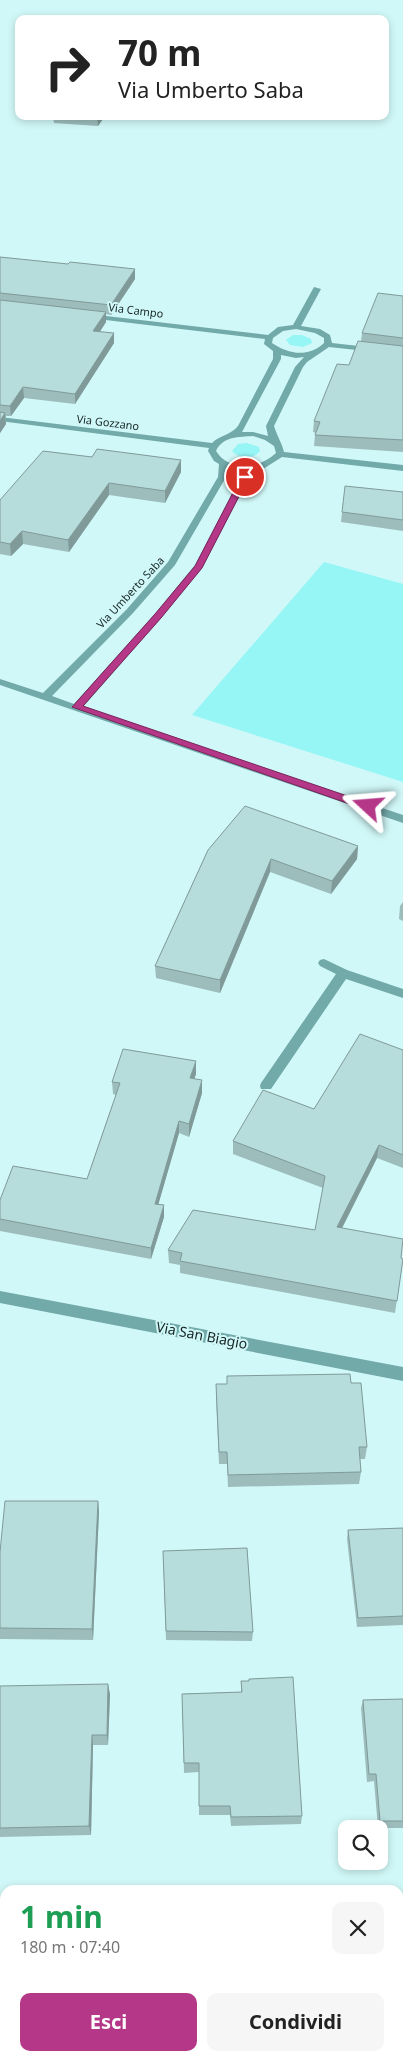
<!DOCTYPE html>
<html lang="it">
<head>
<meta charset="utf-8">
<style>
  body { margin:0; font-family:"Noto Sans",sans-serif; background:#f6f6f6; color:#222; height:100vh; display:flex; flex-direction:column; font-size:19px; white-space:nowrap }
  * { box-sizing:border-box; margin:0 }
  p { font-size:16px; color:#767676 }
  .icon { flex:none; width:28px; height:28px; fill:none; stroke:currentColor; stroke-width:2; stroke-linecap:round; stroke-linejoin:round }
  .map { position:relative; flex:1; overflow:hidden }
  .panel { position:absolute; left:0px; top:1885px; width:404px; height:176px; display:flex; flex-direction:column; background:#fff; border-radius:15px 15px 0 0; box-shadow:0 2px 8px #0003 }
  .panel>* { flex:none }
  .guide { position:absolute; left:15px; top:15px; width:374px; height:105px; border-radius:10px; box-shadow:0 2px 8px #0003; background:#fff; color:#222; overflow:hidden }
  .buttons { position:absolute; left:338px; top:1820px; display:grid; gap:10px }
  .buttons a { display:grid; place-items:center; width:50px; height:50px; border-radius:10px; background:#fff; box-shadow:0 2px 8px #0003; font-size:25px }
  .pin { position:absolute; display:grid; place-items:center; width:42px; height:42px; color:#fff; margin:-21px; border:2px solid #fff; border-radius:50%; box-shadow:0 1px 5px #0007 }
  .me { position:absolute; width:55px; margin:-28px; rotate:289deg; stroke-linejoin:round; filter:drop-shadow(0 0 4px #0008) }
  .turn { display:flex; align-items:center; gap:18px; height:105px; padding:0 20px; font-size:22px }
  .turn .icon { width:65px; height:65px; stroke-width:2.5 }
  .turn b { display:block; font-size:35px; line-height:42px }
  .round { display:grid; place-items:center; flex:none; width:52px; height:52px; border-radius:10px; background:#f6f6f6 }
  .head { display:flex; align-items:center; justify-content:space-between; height:85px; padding:0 20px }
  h1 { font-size:30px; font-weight:700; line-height:38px; color:#1e9e55 }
  .action { display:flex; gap:10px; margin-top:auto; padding:10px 20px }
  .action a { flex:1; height:58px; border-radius:10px; background:#b53888; color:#fff; font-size:20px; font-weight:700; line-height:58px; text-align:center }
  .action a+a { background:#f6f6f6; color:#222 }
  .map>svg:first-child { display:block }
</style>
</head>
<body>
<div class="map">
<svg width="403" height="2061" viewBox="0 0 403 2061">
  <rect width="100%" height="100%" fill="#d1f8f8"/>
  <g fill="#96f5f5">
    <path d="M293 335H302L311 339 312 343 303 347 290 345 286 340Z"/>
    <path d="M247 443 259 447 260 451C253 460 239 459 232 451L238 444Z"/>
    <path d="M324 562 403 584V782L192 715Z"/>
  </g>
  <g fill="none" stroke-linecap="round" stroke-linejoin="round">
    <g fill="#72a9a9" fill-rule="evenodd">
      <path d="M314 287 321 289 301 326 320 329 330 335 332 343 403 351V355L329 347 307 362 303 367 274 426C277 436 282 443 284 452L403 465V471L282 457 249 478 202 568 161 618 83 707 403 815V823L0 685V679L43 693 127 609 168 562 218 477 219 464 214 461 208 451 209 448 0 421V417L212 443C220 435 231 435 238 426L273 359V351L264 344 265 339 89 318 85 316 89 314 268 335 278 327 293 325ZM296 329 315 333 324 338V343C308 358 288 354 272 343L273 338 283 331ZM281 355 296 358 304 357 295 367 266 426 268 436 253 432H242L281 359ZM253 436 265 440 274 446 276 453C259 469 229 472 216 451 223 436 239 437 253 436ZM227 468 249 471 241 477 195 565 155 614 74 704 52 696 133 613 175 565 226 477Z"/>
      <path d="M324 959 347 970 403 989V998L346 979 271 1089H261L260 1086 261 1083 336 974 320 966 318 963 320 960Z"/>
      <path d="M0 1291 403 1367V1381L0 1303Z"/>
      <rect x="399" y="1922" width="4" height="18"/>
      <rect x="0" y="1932" width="5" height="18"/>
    </g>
  </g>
  <g fill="#9dbdbc">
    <path d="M53 116H105L98 126 54 123Z"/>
    <path d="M0 257 135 279 111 315 106 314V322L100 331 114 343 75 404 24 398 11 416H6V424L0 433Z"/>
    <path d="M403 296V452L314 446 315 435 316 433 313 432 314 421 349 365 361 341 362 333Z"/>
    <path d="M92 457 181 460V472L165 503 109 495 69 552 23 544 11 556 0 554V500Z"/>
    <path d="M403 492V531L341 522 342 512Z"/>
    <path d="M358 846 357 859 331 894 270 872 220 993 156 978 155 966 208 850Z"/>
    <path d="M403 902V921L399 919 400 906Z"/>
    <path d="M403 1050V1168L377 1158 342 1228 401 1258 403 1259 395 1313 180 1273V1265L169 1263 168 1250 315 1230 323 1188 233 1154V1141L314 1109Z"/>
    <path d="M196 1074 194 1079 202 1093 189 1137 179 1133 158 1204 164 1205V1217L151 1259 0 1231V1200L87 1179 116 1095 113 1094 112 1082Z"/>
    <path d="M227 1376 351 1383 367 1447 365 1459H360L361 1472 359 1484 228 1487 227 1464H219L216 1397V1384H227Z"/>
    <path d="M98 1501 99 1512 93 1640 0 1639V1552Z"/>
    <path d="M403 1528V1625L357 1627 347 1539 348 1530Z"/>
    <path d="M163 1551 253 1632 252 1641 166 1640Z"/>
    <path d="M241 1681 302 1816 301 1824 231 1826 230 1815H199V1772L184 1773 182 1694 241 1692Z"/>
    <path d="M0 1686 110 1694 108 1745H93L91 1835 0 1837Z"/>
    <path d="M403 1699V1828H378L374 1781 367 1782 361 1708 363 1700Z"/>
  </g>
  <g fill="#7f9a99">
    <path d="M97 116H105L98 126Z"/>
    <path d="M135 269V279L111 315V305Z"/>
    <path d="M106 312V322L94 341 93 331Z"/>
    <path d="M114 333V343L75 404V394Z"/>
    <path d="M23 387 24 398 11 416 10 406Z"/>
    <path d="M5 413 6 424 0 433V421Z"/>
    <path d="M181 460V472L165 503V491Z"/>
    <path d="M109 483V495L69 552 68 540Z"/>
    <path d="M22 531 23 544 11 556 10 544Z"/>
    <path d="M358 846 357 859 331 894 332 881Z"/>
    <path d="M271 859 270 872 220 993V980Z"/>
    <path d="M196 1061V1074L190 1091V1078Z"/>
    <path d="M202 1080V1093L189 1137V1124Z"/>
    <path d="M179 1121V1133L155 1216V1204Z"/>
    <path d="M379 1145 377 1158 336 1240 337 1227Z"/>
    <path d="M164 1205V1217L151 1259V1248Z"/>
    <path d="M98 1501 99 1512 93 1640 92 1629Z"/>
    <path d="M108 1684 110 1694 108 1745 107 1735Z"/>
    <path d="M92 1735 93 1745 91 1835 89 1826Z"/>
  </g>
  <g fill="#b6dcdb" stroke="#7f9a99">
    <path d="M0 257 68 264 70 262 135 269 111 305 0 293Z"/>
    <path d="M378 293 403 296V338L362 333Z"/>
    <path d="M0 300 106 312 93 331 114 333 75 394 23 387 10 406 0 405Z"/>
    <path d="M358 341 403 346V440L315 435 320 422 314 421 337 364 349 365Z"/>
    <path d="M0 412 5 413 0 421Z"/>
    <path d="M97 449 181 460 165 491 109 483 68 540 22 531 10 544 0 542V500L43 451 92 457Z"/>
    <path d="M345 486 403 492V520L342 512Z"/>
    <path d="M245 806 358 846 332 881 271 859 220 980 155 966 208 850Z"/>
    <path d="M360 1034 403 1050V1155L379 1145 337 1227 403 1239 401 1258 403 1259 397 1301 180 1261 182 1253 168 1250 193 1210 315 1230 325 1176 233 1141 263 1090 314 1109Z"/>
    <path d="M123 1049 196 1061 190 1078 202 1080 189 1124 179 1121 155 1204 164 1205 151 1248 0 1219V1200L13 1166 87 1179 120 1083 112 1082Z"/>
    <path d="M350 1374 351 1383H361L367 1447H359L361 1472 228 1475 227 1452H219L216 1384H227V1376Z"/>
    <path d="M5 1501H98L92 1629 0 1628V1552Z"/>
    <path d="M403 1528V1616L358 1618 348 1530Z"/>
    <path d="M247 1548 253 1632 166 1631 163 1551Z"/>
    <path d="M293 1677 302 1816 231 1817 230 1806H199V1763H184L182 1694 242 1692 241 1681H249V1679Z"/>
    <path d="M108 1684 107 1735H92L89 1826 0 1828V1686Z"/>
    <path d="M403 1699V1821H380L376 1774H369L363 1700Z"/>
  </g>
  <path fill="#b53888" stroke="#762458" d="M245 474 249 477 202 568 161 618 83 706 371 804V809H364L72 707 155 614 195 566 241 477Z"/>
  <g text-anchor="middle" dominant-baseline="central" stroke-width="4" stroke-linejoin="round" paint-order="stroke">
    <g font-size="11" fill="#162525" stroke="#d1f8f8">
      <text transform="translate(136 310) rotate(7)">Via Campo</text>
      <text transform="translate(108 422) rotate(7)">Via Gozzano</text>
      <text transform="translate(130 592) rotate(-47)">Via Umberto Saba</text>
    </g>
    <g font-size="14" fill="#162525" stroke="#d1f8f8">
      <text transform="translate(202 1335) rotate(11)">Via San Biagio</text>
    </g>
  </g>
</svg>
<div class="buttons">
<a><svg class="icon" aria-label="search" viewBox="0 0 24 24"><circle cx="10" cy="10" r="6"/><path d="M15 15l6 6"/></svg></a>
</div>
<div class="pin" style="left:245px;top:477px;background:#d93025"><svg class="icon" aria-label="arrive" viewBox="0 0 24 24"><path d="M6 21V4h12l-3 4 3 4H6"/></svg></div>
<svg class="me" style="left:368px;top:806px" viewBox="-20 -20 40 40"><path d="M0-17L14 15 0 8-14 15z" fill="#b53888" stroke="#fff" stroke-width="4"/></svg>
<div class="guide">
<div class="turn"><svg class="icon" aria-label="right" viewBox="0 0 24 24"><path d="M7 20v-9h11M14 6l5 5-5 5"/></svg><div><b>70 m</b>Via Umberto Saba</div></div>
</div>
<section class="panel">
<div class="head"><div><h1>1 min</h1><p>180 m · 07:40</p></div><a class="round"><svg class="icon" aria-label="close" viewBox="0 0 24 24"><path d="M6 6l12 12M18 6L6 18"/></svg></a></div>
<div class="action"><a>Esci</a><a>Condividi</a></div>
</section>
</div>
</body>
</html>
